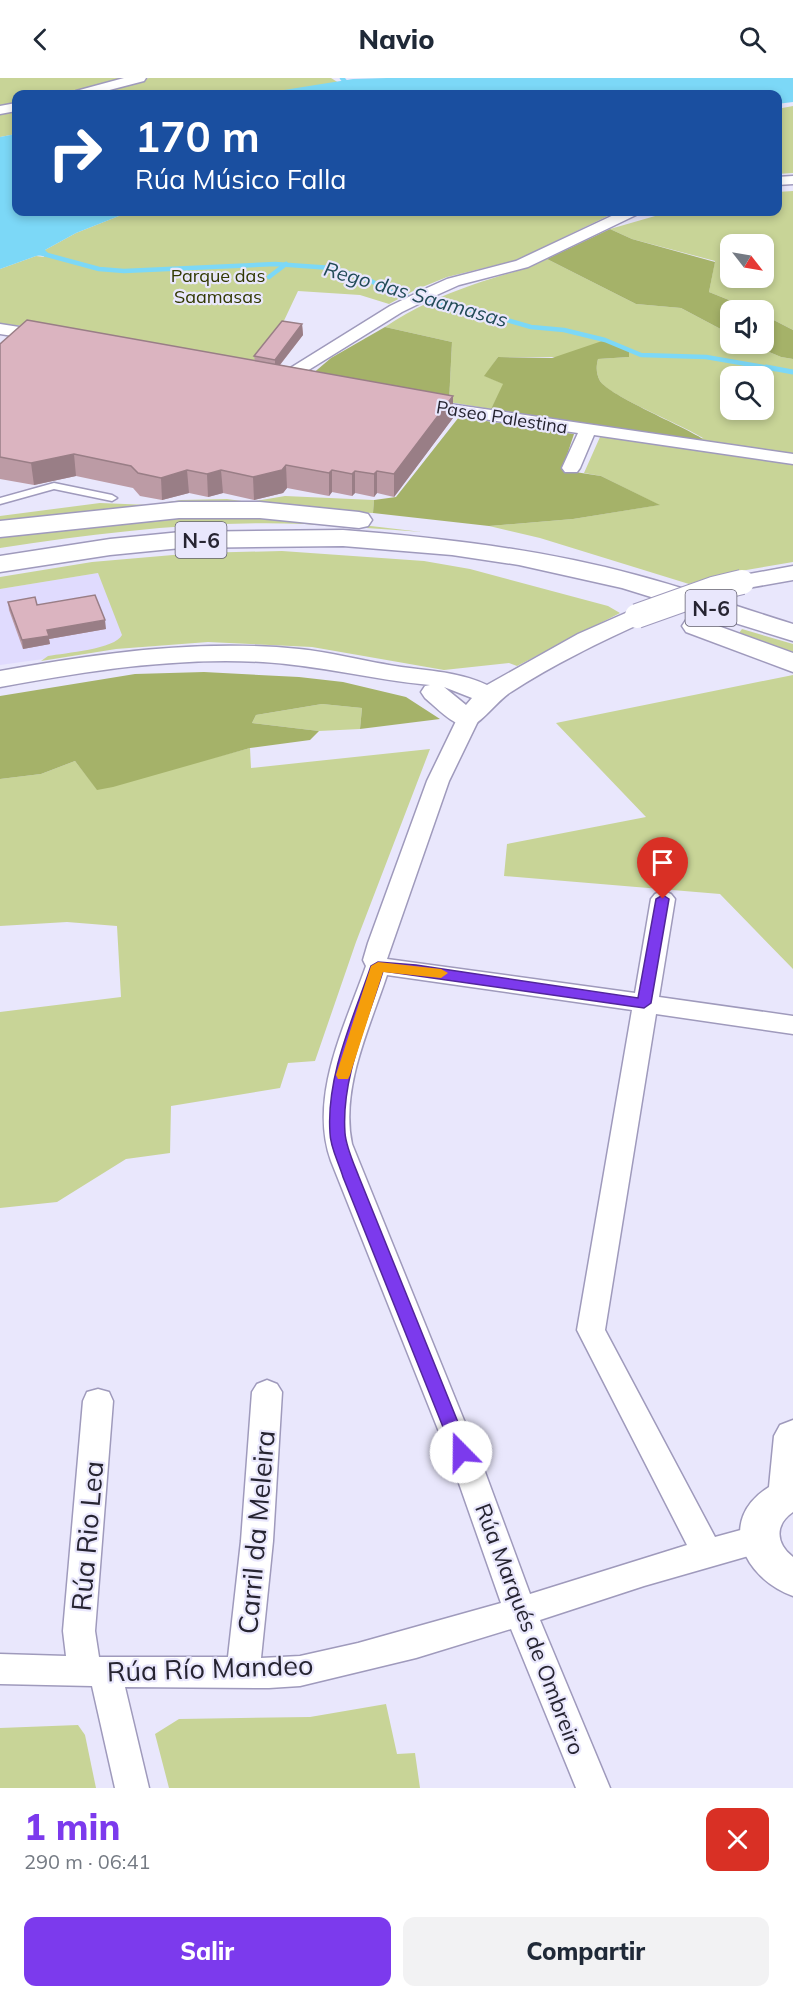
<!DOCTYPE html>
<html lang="es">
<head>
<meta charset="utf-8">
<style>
  body { margin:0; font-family:Mulish,sans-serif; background:#f2f2f3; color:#1f2937; height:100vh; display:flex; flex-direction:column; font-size:22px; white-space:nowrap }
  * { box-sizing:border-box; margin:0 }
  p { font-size:20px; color:#747a83 }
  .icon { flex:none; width:33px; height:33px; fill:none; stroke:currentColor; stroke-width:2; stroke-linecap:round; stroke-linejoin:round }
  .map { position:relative; height:1710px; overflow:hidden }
  .drawer { display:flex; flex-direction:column; background:#fff; flex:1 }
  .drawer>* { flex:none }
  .banner { position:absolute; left:12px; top:12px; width:770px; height:126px; border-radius:12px; box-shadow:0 3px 9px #0003; background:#1a4fa0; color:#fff; overflow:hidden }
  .needle { width:39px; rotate:121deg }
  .fabs { position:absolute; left:720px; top:156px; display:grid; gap:12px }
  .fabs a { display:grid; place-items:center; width:54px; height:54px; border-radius:12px; background:#fff; box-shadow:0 3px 9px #0003; font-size:30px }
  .pin { position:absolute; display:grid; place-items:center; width:51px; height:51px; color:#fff; margin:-62px -26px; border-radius:50% 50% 50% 0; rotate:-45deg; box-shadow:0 0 6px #0007 }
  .pin .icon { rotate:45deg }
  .me { position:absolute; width:66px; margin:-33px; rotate:338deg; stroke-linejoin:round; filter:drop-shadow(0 0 4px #0008) }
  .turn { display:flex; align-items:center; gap:21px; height:126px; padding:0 24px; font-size:27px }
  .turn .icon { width:78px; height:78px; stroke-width:2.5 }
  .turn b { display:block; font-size:42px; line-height:51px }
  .round { display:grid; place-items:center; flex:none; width:63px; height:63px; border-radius:12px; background:#f2f2f3 }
  .summary { display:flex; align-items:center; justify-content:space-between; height:102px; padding:0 24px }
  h1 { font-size:36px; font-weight:800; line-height:45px; color:#7c3aed }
  .action { display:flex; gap:12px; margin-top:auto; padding:12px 24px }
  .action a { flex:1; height:69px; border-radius:12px; background:#7c3aed; color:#fff; font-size:24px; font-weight:800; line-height:69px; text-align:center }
  .action a+a { background:#f2f2f3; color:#1f2937 }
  header { display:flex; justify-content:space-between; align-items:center; height:78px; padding:0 24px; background:#fff; font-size:27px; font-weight:800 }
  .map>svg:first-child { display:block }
</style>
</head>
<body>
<header><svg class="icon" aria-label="back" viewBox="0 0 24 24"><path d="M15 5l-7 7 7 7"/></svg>Navio<svg class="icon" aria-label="search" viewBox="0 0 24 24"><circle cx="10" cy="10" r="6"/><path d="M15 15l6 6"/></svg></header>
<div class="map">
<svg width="793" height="1710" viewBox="0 0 793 1710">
  <rect width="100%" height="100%" fill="#e9e7fc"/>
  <path fill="#e0dbfe" d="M98 495 134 550 116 571 0 587V511Z"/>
  <g fill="#c8d497" fill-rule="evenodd">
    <path d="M0 0H131L69 16H16V26L0 29Z"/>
    <path d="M149 0H331L339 5 259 16H90Z"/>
    <path d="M793 28V95L777 96V31Z"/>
    <path d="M16 31V56L0 59V34Z"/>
    <path d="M793 113V252L764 237V232H754L709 214 715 183 632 161 610 151 669 134H777V114ZM730 166H764V200H730Z"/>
    <path d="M129 134H616L517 182 447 199 415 212 389 226 360 217 298 213 281 249 251 288 30 248 0 246V191L36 178 44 179 45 172 76 155Z"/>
    <path d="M547 181 636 226 681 230 730 256V266H750L781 279 793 281V377L695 364 703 360C683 347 609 318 600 303 596 295 596 289 598 281L629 279H498L485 298 504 306 491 331 449 324 452 264 385 249C413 230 441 218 472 207 497 198 523 193 547 181ZM730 298H764V332H730Z"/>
    <path d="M600 359 793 384V484L717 497 689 506 540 460 489 448 573 441 659 427 601 398 584 395Z"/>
    <path d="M285 418 374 422 373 435 342 434 0 446V438L100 425 150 427 181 422 227 421 249 424Z"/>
    <path d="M222 437 311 441 422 454C382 451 343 448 304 446 202 442 100 455 0 470V456L55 449Z"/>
    <path d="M282 473 424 483 470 491 608 528 620 535 517 588 509 585 444 592 312 569 208 564 116 571 41 583 48 578C65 575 115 571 122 557L98 495 0 511V499L92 484 196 475Z"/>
    <path d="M742 551 793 566V577L739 555Z"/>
    <path d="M793 597V891L720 816 504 798 507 766 646 739 556 645Z"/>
    <path d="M322 626 362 630 360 651 319 653 252 645 256 637Z"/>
    <path d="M250 670 251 690 430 671 356 864 315 983 288 985 280 1010 171 1028 170 1075 126 1081 57 1124 0 1130V934L121 919 117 848 67 844 0 848V701L41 696 75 683 97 711Z"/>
    <path d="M386 1626 397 1676 415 1675 420 1710H169L155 1656 179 1641 310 1639Z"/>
    <path d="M78 1647 85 1657 96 1710H0V1650Z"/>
  </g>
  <g fill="#a5b269">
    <path d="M610 151 632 161 715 184 709 214 754 232H730V256L681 230 636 226 547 181Z"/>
    <path d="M764 237 793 252V281L781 279 750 266H764Z"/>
    <path d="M385 249 452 264 449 324 311 297 331 280Z"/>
    <path d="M605 262 629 272V279L598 281C596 289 596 295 600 303 610 318 683 348 703 361L695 364 491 331 503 306 484 298 498 279 552 280Z"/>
    <path d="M459 339 574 356 562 392 601 398 660 427 573 441 489 448 373 435 374 422 396 419Z"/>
    <path d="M204 594 299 599 343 604 406 619 440 641 360 651 362 630 322 626 256 637 252 645 319 653 310 662 250 670 113 709 97 712 75 683 41 696 0 701V618L135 596Z"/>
  </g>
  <g fill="#7cd8f7">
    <path d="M387 0H793V24L777 26V16H259L353 1Z"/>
    <path d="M16 56V134H129L76 155 45 172 49 176 36 178 0 191V59Z"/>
  </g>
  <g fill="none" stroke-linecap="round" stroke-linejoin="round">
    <g stroke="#7cd8f7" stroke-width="4.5">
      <path d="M342 0 356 16"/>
      <path d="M40 175 99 191 124 193 275 186 332 190 371 203 394 215 426 224 468 231 531 249 564 252 605 262 641 277 706 279 775 291"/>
      <path d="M269 199 286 186"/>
    </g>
    <path stroke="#7cd8f7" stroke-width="5" d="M766 289 793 294"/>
    <g stroke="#9f9abc" stroke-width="3">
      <path id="service" d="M54 405 112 417 117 420 112 423 54 411 0 426V420Z"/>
    </g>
    <g stroke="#9f9abc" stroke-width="3">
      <g id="minor">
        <path d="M124 0H146L144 3 94 16H74L76 13Z"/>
        <path d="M16 25V33L0 36V28Z"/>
        <path d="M793 98V106L777 107V99Z"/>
        <path d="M620 134H639L636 137 528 189 459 207 439 216 402 234 286 306H274L271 302 390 228 427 210 447 201 516 183Z"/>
        <path d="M0 246 45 253 53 258 45 263 0 256Z"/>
        <path d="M422 322 793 376V386L594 357 580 390 577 394H565L562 390 578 355 416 331 413 327 416 323Z"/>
        <path d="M468 635 476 636 479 641 449 703 387 881 635 915 651 821 655 816 663 813 671 816 675 821 659 919 793 938V956L656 936 605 1252 715 1459 759 1447 770 1451 775 1461 770 1471 759 1475 644 1508 540 1542 610 1710H576L511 1551 416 1580 300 1608 269 1610 125 1609 149 1710H115L92 1608 0 1606V1576L66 1578 63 1553 83 1323 87 1314 98 1311 109 1314 113 1323 95 1553 99 1579H228L241 1463 252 1314 257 1306 267 1302 277 1306 282 1314 273 1463 261 1580 300 1578 358 1565 501 1525 455 1394 331 1083C308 1019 345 948 366 888L363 882 368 865 427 703 457 641 460 636ZM387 897 632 932 577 1252 687 1467 530 1516 485 1394 352 1066C340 1010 370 949 387 897Z"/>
      </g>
    </g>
    <g stroke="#9f9abc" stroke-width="3">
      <g id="tertiary">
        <path d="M793 488V502L742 511 733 509 730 504 733 499Z"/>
        <path d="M637 530 646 533 650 538 646 543C600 564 554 586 511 614 499 621 480 647 470 648 455 650 436 629 425 620L421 614 425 608 430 607C373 602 319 587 263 584 174 579 87 593 0 609V593C99 575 199 561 299 571 329 574 359 582 389 587 422 593 455 592 487 607L578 556ZM444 609 472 620 466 627Z"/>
        <path d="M793 1342V1434C774 1447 776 1466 793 1479V1518C743 1500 716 1442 769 1409L774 1358 780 1347Z"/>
      </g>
    </g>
    <g stroke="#9f9abc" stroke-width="3">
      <g id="trunk">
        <path d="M179 424H260L359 434 368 436 372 442 368 448 359 450 260 440H179L0 459V443Z"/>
        <path d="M343 452C442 460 540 471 636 497 689 511 741 530 793 546V563L622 510 519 487 452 477 343 468 181 470 110 477 0 494V478L110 461 181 454Z"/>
        <path d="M696 540 793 575V594L686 554 682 548 686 542Z"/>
      </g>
    </g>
    <use href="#service" fill="#fff" fill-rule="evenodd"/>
    <use href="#minor" fill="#fff" fill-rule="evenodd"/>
    <use href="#tertiary" fill="#fff" fill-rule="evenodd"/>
    <use href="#trunk" fill="#fff" fill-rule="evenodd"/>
    <g stroke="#9f9abc" stroke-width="26" stroke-linecap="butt">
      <path id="tertiary-bridge" d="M637 538 713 511 742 504"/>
    </g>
    <use href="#tertiary-bridge" stroke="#fff" stroke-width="24"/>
  </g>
  <g fill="#bc9ba5">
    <path d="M302 246 303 257 280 287 453 318V340L394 419 377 415 374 419 355 415 352 418 332 414 329 418 287 410 283 415 254 422 223 415 208 419 189 415 162 422 140 418 133 410 76 398 34 407 0 401V266L255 283 254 278Z"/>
    <path d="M8 524 37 527 106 551 49 561 50 566 23 571 9 532Z"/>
  </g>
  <g fill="#997e86">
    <path d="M302 246 303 257 275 293V282Z"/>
    <path d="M453 318V340L394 419V396Z"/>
    <path d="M74 376 76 398 34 407 31 385Z"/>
    <path d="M286 387 287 410 283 415 254 422 253 399Z"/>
    <path d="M187 392 189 415 162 422 161 400Z"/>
    <path d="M221 392 223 415 208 419 207 396Z"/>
    <path d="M332 392V414L329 418V395Z"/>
    <path d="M355 393V415L352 418V396Z"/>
    <path d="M377 393V415L374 419V396Z"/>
    <path d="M105 542 106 551 49 561 50 566 23 571 22 562 47 552Z"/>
  </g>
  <g fill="#dbb4c0" stroke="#997e86" stroke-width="1.5">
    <path d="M27 242 453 318 394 396 377 393 374 396 355 393 352 396 332 392 329 395 286 387 282 392 253 399 221 392 207 396 187 392 161 400 138 395 131 388 74 376 31 385 0 379V266Z"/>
    <path d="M282 243 302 246 275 282 254 278Z"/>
    <path d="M95 517 105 542 47 552 49 558 22 562 8 524 35 519 37 527Z"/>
  </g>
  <path fill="#7c3aed" stroke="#51269a" stroke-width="1.5" d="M663 817 669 821 651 925 644 930 383 893C367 945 341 1000 345 1055 346 1069 354 1086 359 1099L470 1374 468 1379 461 1381 455 1379 343 1099C339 1085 330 1069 330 1055 326 998 353 941 371 888L378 884 416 887 638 920 656 821Z"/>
  <path fill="#f59e0b" d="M378 884 441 891 448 895 441 900 383 894 350 997 348 1001H338L336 997 371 888Z"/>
  <g text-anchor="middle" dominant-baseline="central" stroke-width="4.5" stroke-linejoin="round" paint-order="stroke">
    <g font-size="18" fill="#313800" stroke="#e9e7fc">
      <text x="218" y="197">Parque das<tspan x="218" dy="21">Saamasas</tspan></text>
    </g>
    <g font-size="18" fill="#262431" stroke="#e9e7fc">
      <text transform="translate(502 339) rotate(9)">Paseo Palestina</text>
    </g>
    <g font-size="20" font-style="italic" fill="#214a57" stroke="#e9e7fc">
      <text transform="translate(416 216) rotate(16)">Rego das Saamasas</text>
    </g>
    <g fill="#e9e7fc" stroke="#605e6e" stroke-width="1.5">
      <rect x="175.5" y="444" width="51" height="36" rx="4.5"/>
      <rect x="685.5" y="512" width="51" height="36" rx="4.5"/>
    </g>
    <g font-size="21" font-weight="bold" fill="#262431">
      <text x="201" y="462">N-6</text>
      <text x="711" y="530">N-6</text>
    </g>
    <g font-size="22" fill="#262431" stroke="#e9e7fc">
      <text transform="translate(530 1551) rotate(69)">Rúa Marqués de Ombreiro</text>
    </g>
    <g font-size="27" fill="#262431" stroke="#e9e7fc">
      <text transform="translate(256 1454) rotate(-85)">Carril da Meleira</text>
      <text transform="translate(87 1458) rotate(-85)">Rúa Rio Lea</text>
      <text transform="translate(210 1590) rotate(-2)">Rúa Río Mandeo</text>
    </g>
  </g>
</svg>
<div class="fabs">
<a><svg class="needle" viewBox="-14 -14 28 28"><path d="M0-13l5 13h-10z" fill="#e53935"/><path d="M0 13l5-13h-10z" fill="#747a83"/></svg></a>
<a><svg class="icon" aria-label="sound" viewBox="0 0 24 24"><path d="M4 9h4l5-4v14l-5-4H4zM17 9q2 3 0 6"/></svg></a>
<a><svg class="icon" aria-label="search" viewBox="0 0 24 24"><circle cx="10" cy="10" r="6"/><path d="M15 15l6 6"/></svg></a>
</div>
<div class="pin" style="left:663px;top:821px;background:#d93025"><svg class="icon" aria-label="arrive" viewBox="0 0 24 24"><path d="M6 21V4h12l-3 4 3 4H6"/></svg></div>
<svg class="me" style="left:461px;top:1374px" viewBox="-20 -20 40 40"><circle r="19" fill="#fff"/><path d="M0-13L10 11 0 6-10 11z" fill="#7c3aed"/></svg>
<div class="banner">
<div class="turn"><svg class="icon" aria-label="right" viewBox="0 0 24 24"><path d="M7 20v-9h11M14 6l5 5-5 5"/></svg><div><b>170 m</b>Rúa Músico Falla</div></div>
</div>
</div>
<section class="drawer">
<div class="summary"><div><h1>1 min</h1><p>290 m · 06:41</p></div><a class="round" style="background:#d93025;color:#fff"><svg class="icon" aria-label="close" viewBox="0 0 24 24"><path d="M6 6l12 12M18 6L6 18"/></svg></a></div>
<div class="action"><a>Salir</a><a>Compartir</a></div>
</section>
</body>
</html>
